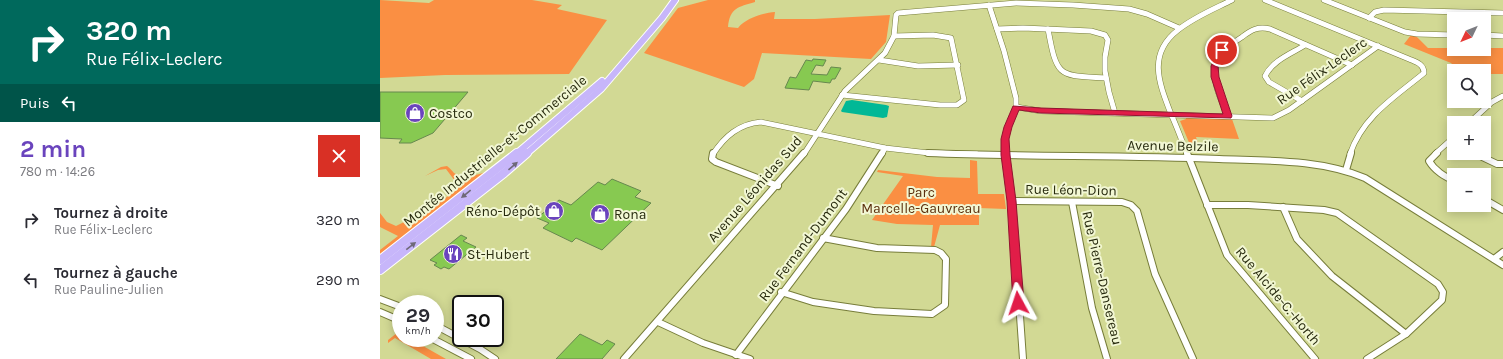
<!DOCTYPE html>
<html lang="fr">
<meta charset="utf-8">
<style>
body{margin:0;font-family:Karla,sans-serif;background:#f2f2f3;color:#2b2b33;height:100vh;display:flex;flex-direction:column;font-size:15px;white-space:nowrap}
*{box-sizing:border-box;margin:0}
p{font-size:13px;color:#7c7c81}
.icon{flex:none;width:22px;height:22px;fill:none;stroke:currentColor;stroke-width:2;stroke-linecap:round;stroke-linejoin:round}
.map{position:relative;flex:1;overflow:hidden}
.sheet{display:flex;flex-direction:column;background:#fff;width:380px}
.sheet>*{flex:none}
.guide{background:#00695c;color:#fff;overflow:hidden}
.needle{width:26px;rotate:227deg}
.buttons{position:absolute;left:1067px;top:12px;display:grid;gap:8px}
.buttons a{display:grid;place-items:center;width:44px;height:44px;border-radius:0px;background:#fff;box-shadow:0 2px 10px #0003;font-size:20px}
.speed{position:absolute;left:12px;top:295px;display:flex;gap:8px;font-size:20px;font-weight:700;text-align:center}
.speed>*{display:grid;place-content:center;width:52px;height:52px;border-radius:50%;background:#fff;box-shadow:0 2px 10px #0003;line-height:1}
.speed small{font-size:10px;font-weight:400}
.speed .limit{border:2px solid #111;border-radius:6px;background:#fff;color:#111}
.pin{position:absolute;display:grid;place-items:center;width:34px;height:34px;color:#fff;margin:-17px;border:2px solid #fff;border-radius:50%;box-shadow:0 1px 4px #0007}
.me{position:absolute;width:44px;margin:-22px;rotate:355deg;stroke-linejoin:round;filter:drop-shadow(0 0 3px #0008)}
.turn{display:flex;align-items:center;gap:14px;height:84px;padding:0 20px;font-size:18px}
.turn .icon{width:52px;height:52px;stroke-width:2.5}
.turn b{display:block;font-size:28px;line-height:34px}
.then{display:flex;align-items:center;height:38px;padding:0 20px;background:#0003;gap:8px;font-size:15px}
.round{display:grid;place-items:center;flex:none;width:42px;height:42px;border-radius:0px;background:#f2f2f3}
.head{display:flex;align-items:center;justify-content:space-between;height:68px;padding:0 20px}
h1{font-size:24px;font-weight:700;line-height:30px;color:#6a44bd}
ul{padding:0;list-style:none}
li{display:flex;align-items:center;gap:12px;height:60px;padding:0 20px}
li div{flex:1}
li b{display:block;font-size:15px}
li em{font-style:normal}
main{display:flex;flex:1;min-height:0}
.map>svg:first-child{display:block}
.green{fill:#fa8f43}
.water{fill:#02b896}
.building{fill:#87c951;stroke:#67884f}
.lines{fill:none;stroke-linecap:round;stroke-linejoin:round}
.minor-far1-casing{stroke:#777d3a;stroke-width:6}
.minor-casing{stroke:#777d3a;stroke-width:8}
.major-far1-casing{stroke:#fff;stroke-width:8}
.major-casing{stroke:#fff;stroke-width:10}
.minor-far1{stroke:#fff;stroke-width:5}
.minor{stroke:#fff;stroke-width:6}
.major-far1{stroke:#c7b6fa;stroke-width:6}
.major{stroke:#c7b6fa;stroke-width:8}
.oneway{fill:#6f6978}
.route{fill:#e11d48;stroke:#92132f}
.labels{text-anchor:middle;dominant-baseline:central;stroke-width:4;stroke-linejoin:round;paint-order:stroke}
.street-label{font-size:14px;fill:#272a0e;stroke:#f2f7d4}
.poi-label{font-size:14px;fill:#272a0e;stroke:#f2f7d4;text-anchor:start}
.park-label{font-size:14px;fill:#5b2f0d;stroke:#f2f7d4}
</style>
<main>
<section class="sheet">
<div class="guide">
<div class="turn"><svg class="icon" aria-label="right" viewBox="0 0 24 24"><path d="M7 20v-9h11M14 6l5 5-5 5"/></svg><div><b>320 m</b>Rue Félix-Leclerc</div></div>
<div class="then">Puis<svg class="icon" aria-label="left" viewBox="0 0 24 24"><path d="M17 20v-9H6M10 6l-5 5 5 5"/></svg></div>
</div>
<div class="head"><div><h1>2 min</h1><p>780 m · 14:26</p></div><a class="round" style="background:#d93025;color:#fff"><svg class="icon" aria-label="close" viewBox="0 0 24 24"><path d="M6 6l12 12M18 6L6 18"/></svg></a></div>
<ul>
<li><svg class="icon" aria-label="right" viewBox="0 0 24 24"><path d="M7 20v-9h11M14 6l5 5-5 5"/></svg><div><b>Tournez à droite</b><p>Rue Félix-Leclerc</p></div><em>320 m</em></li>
<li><svg class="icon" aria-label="left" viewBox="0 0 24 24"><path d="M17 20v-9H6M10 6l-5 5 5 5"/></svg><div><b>Tournez à gauche</b><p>Rue Pauline-Julien</p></div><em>290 m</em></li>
</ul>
</section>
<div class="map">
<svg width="1123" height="359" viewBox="0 0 1123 359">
<rect width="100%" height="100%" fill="#d2d994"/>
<g class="green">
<polygon points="0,0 49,3 54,0 152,0 182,5 177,9 227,20 189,74 65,75 0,78"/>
<path d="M328,0H375V2C358,7 350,8 348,27L358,28C366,18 383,13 395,12L394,19H435L510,15L506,42L491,59L382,53L374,79L364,87L264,53L298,8Z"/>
<polygon points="1031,35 1036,36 1048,48 1123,48 1123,74 1104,74 1104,71 1079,71 1071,63 1024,44"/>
<polygon points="806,117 852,119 859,139 816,137 821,153 813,152 800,121 806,119"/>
<polygon points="590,160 597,161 598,194 624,194 626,209 599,208 599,225 560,225 554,247 551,247 553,225 517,224 492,220 523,176 497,172 498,170 557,177 590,178"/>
<path d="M67,166C70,168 72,171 74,173C83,179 97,175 106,172L0,256V250L18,236L0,227V213L7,222L16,226L50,209L78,189L75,181L66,169L58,170L45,176L61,167Z"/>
<polygon points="17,333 21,335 21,338 29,338 66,359 51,359 15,338 8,343 8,340"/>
</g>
<polygon class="water" points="472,100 506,105 509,106 507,117 503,118 462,112 461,111 466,101"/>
<g class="building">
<polygon points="433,59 446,60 443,66 436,65 431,74 447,75 451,67 461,68 455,79 452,79 450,83 433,81 429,90 405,88 410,77 416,78 426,60 432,61"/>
<polygon points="0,92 88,92 53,133 31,143 19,143 22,139 0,138"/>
<polygon points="232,179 261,191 255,197 271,203 222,250 196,238 192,242 163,228 169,223 157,218 179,200 191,205 218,182 225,185"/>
<polygon points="81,235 87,238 83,241 96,247 69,269 64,267 61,269 54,265 57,263 50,260"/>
<polygon points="200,334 222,345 227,340 235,344 222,359 176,359"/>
</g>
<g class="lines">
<g class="minor-far1-casing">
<g id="minor-far1">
<path d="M885,0L1029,59C1036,62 1044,64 1044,73C1015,97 983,116 970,154"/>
<polyline points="944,0 1025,32 1037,34 1074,35"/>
<polyline points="609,5 624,51 636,98 636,107 625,135 625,154"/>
<polyline points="989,18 995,12 1004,10 1123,13"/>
<polyline points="617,29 643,28 711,31 725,35 728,40 725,57 725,71 729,92 735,113"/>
<path d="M668,29C677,79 679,75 726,78"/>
<polyline points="1104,35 1123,36"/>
<polyline points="499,60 538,66 578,65"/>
<polyline points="462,95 560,105 577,105 584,100 571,38 553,35 514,36"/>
<path d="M922,101L889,82L885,76C893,60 911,54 925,45"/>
<polyline points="636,107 661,111 893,118 909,110 998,46"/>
<path d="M848,116C832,81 825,60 862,37C871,30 878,26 890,29L972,65"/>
<polyline points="1089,123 1112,102 1123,96"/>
<polyline points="1094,153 1096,154"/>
<path d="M333,154C345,136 359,124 381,122L505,148L549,153L597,154"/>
<polyline points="424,154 465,91 505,53 514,36 516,15 518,13 636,3 693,5 749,9 767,14 799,28"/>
<polyline points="502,154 505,148"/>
<path d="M807,154C802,141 797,127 791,114C779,83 767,54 798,30C814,17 834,9 852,0"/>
<polyline points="1055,154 1074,137"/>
</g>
</g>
<g class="minor-casing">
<g id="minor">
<polyline points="333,153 332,159 336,162 398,186"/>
<path d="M548,153C645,157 742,155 839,159C888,161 939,159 985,178L1123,265"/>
<polyline points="625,153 632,201 643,359"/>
<polyline points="807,153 847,255 935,359"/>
<path d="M1057,153L1049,161C1055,171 1064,176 1074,181"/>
<polyline points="1094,153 1117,164 1123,164"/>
<polyline points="966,170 971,153"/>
<polyline points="1104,199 1123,210"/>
<polyline points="632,201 742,202 751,205 757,211 775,274 813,359"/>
<polyline points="692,202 712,308 727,359"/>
<polyline points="827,205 868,205 944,210 957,213 1058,284 1063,292 1062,300 1026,334 987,359"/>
<polyline points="903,207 917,239 952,276 1026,334"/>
<polyline points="1114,259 1123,252"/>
<polyline points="401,292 433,302 494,311 552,314 565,305 566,259 561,253 555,250 497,248 443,238"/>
<polyline points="0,299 21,307"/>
<polyline points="0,312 21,321"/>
<polyline points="278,322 323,343 370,359"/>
<polyline points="55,325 100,349 115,359"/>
<polyline points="51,338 91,359"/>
<polyline points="356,355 466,209 502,153"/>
<polyline points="244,359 424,153"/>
</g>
</g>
<g class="major-far1-casing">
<g id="major-far1">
<polyline points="136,154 222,81"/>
<polyline points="146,154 221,89 282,18 295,0"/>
</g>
</g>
<g class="major-casing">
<g id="major">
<polyline points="0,260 137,153"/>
<polyline points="0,270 124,173 147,153"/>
</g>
</g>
<use href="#minor-far1" class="minor-far1"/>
<use href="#minor" class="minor"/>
<use href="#major-far1" class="major-far1"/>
<use href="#major" class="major"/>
</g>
<defs><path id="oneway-solid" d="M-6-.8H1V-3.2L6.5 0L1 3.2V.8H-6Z"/></defs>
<g class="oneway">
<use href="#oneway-solid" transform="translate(133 166) rotate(-41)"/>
<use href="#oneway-solid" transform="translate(86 194) rotate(141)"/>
<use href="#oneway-solid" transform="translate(31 246) rotate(-38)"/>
</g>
<polygon class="route" points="840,48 842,48 846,50 838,66 839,77 852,116 851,118 661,113 639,110 632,127 629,139 630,155 636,201 644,303 642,306 638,307 634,306 633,303 627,201 621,155 621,139 624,127 633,106 661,108 843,114 831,77 831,66"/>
<defs>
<g id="shop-disc" transform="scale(1)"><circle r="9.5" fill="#6a44bd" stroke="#f2f7d4"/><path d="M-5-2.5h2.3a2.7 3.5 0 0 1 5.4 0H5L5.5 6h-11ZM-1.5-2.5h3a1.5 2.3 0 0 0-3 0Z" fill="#fff"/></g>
<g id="restaurant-disc" transform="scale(1)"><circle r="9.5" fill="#6a44bd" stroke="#f2f7d4"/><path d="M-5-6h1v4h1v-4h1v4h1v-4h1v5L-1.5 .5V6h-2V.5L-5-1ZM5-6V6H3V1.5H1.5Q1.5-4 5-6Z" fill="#fff"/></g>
</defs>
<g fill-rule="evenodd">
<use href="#shop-disc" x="35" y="113"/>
<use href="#shop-disc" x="174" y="211"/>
<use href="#shop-disc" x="220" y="214"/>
<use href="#restaurant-disc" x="73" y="254"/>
</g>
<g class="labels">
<g class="street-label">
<text transform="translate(942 71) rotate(-35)">Rue Félix-Leclerc</text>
<text transform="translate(793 146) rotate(1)">Avenue Belzile</text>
<text transform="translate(115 151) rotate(-39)">Montée Industrielle-et-Commerciale</text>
<text transform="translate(375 189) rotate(-49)">Avenue Léonidas Sud</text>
<text transform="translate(691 190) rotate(1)">Rue Léon-Dion</text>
<text transform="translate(423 245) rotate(-53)">Rue Fernand-Dumont</text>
<text transform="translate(722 278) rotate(77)">Rue Pierre-Dansereau</text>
<text transform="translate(898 296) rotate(50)">Rue Alcide-C.-Horth</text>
</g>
<g class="poi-label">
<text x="49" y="113">Costco</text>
<text x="160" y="211" text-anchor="end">Réno-Dépôt</text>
<text x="234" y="214">Rona</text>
<text x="87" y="254">St-Hubert</text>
</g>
<g class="park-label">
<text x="541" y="192">Parc<tspan x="541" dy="16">Marcelle-Gauvreau</tspan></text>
</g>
</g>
</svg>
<div class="buttons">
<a><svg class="needle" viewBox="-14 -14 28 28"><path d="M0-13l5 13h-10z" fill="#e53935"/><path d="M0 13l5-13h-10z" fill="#7c7c81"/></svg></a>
<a><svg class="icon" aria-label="search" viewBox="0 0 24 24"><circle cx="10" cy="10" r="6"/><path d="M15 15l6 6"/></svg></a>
<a>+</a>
<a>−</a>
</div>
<div class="speed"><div>29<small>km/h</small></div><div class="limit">30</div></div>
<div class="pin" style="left:842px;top:50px;background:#d93025"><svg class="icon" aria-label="arrive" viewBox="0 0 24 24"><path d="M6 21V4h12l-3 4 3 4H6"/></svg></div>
<svg class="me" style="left:638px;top:303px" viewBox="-20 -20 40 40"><path d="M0-17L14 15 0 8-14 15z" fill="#e11d48" stroke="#fff" stroke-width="4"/></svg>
</div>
</main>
